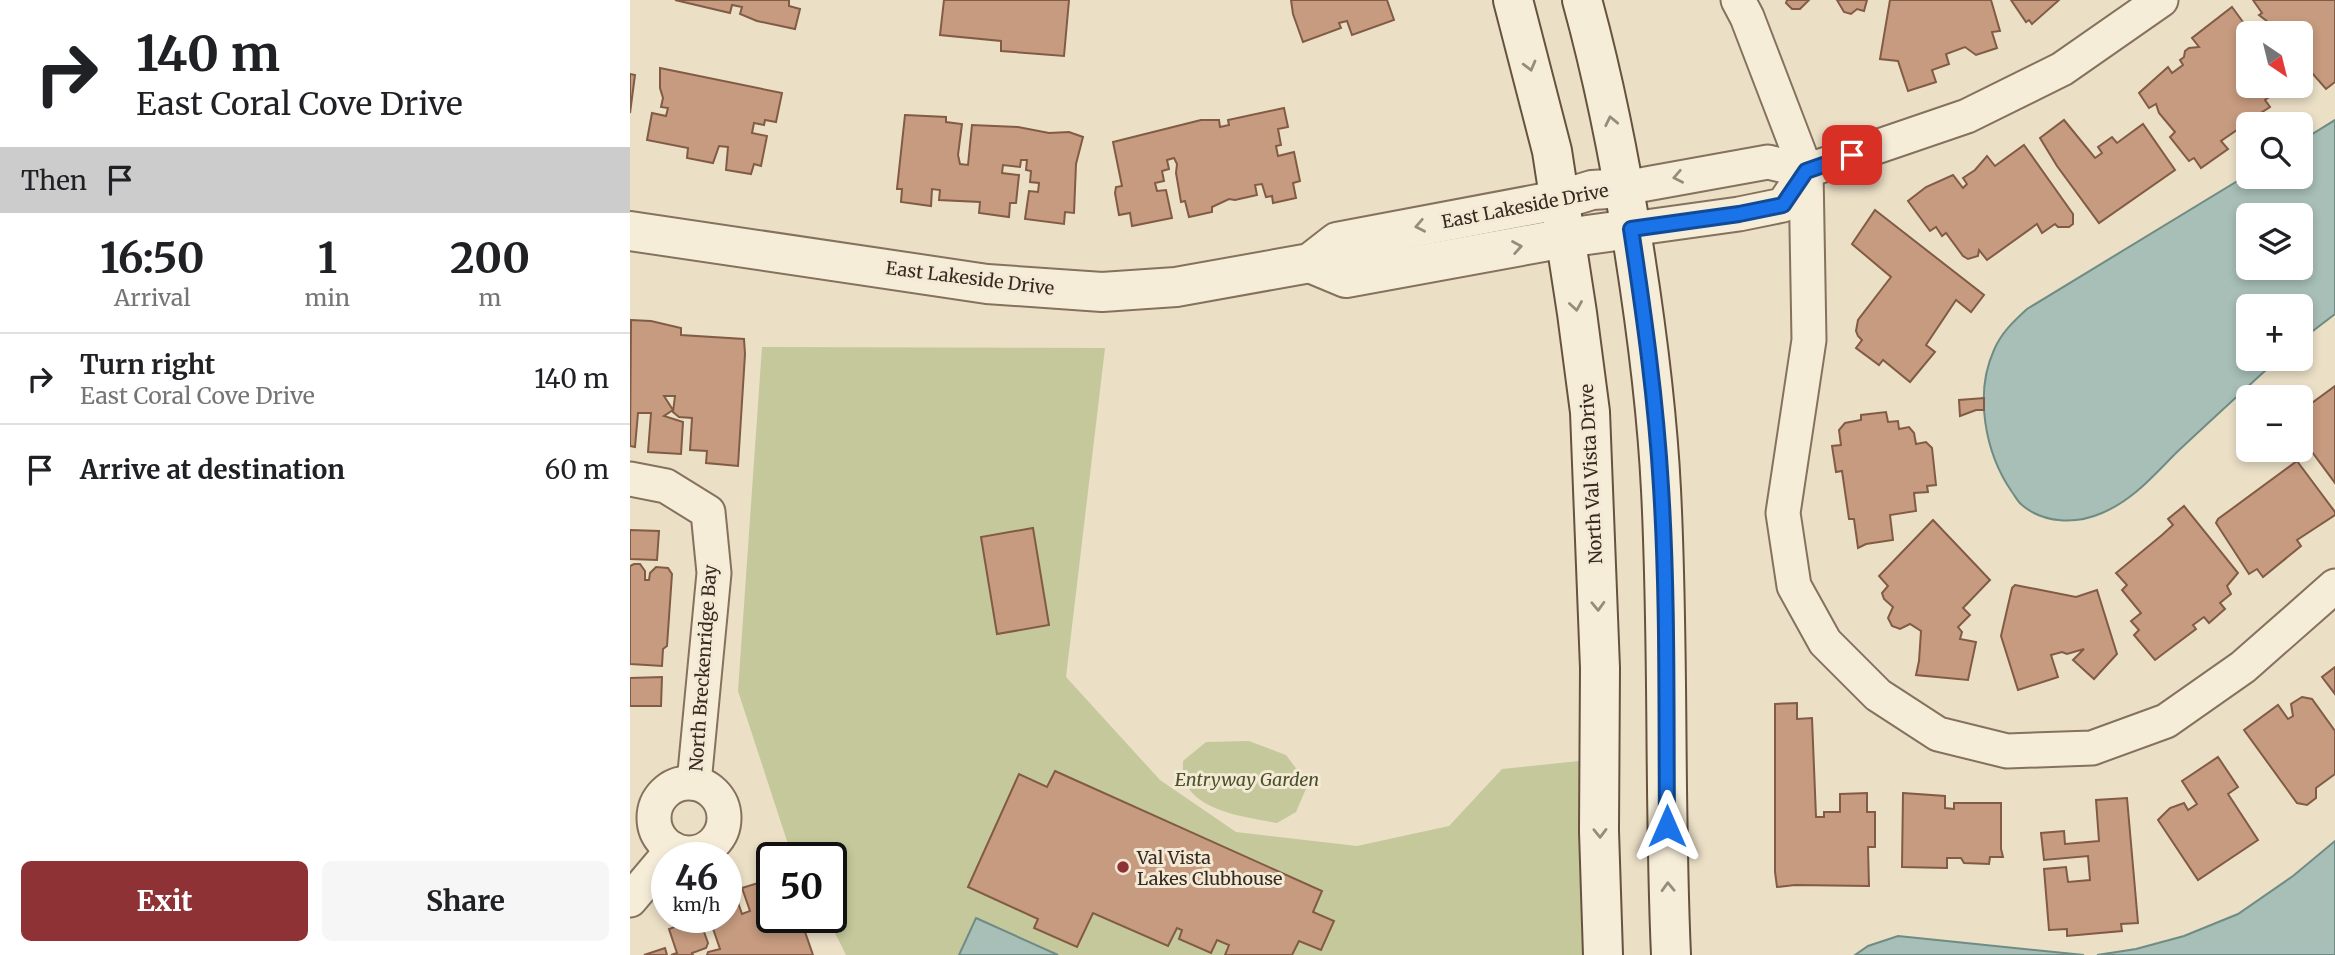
<!DOCTYPE html>
<meta charset="utf-8">
<style>
body{margin:0;font-family:Merriweather,serif;background:#f6f6f6;color:#202124;height:100vh;display:flex;flex-direction:column;font-size:26px;white-space:nowrap}
*{box-sizing:border-box;margin:0}
p{font-size:23px;color:#757577}
.icon{flex:none;width:38px;height:38px;fill:none;stroke:currentColor;stroke-width:2;stroke-linecap:round;stroke-linejoin:round}
.map{position:relative;flex:1;overflow:hidden}
.sheet{display:flex;flex-direction:column;background:#fff;width:630px}
.sheet>*{flex:none}
.banner{background:#fff;color:#202124;overflow:hidden}
.needle{width:46px;rotate:145deg}
.controls{position:absolute;left:1606px;top:21px;display:grid;gap:14px}
.controls a{display:grid;place-items:center;width:77px;height:77px;border-radius:10px;background:#fff;box-shadow:0 4px 10px #0003;font-size:35px}
.speed{position:absolute;left:21px;top:842px;display:flex;gap:14px;font-size:35px;font-weight:700;text-align:center}
.speed>*{display:grid;place-content:center;width:91px;height:91px;border-radius:50%;background:#fff;box-shadow:0 4px 10px #0003;line-height:1}
.speed small{font-size:18px;font-weight:400}
.speed .limit{border:4px solid #111;border-radius:10px;background:#fff;color:#111}
.pin{position:absolute;display:grid;place-items:center;width:60px;height:60px;color:#fff;margin:-30px;border-radius:14px;box-shadow:0 4px 10px #0006}
.me{position:absolute;width:77px;margin:-38px;rotate:0deg;stroke-linejoin:round;filter:drop-shadow(0 0 5px #0008)}
.turn{display:flex;align-items:center;gap:24px;height:147px;padding:0 21px;font-size:32px}
.turn .icon{width:91px;height:91px;stroke-width:2.5}
.turn b{display:block;font-size:49px;line-height:60px}
.then{display:flex;align-items:center;height:66px;padding:0 21px;background:#0003;gap:14px;font-size:26px}
.eta{display:flex;justify-content:space-evenly;align-items:center;height:119px;text-align:center}
.eta b{font-size:42px;font-weight:700;line-height:49px}
.button{display:flex;gap:14px;margin-top:auto;padding:14px 21px}
.button a{flex:1;height:80px;border-radius:10px;background:#8f3235;color:#fff;font-size:28px;font-weight:700;line-height:80px;text-align:center}
.button a+a{background:#f6f6f6;color:#202124}
ul{padding:0;list-style:none}
li{display:flex;align-items:center;gap:21px;height:91px;padding:0 21px;border-top:2px solid #e0e0e0}
li div{flex:1}
li b{display:block;font-size:26px}
li em{font-style:normal}
main{display:flex;flex:1;min-height:0}
.map>svg:first-child{display:block}
.green{fill:#c4c89b}
.water{fill:#a7bfb7;stroke:#6f8c84;stroke-width:2;fill-rule:evenodd}
.building{fill:#c69b7f;stroke:#825b45;stroke-width:2}
.lines{fill:none;stroke-linecap:round;stroke-linejoin:round}
.minor-casing{stroke:#85715d;stroke-width:37}
.tertiary-casing{stroke:#85715d;stroke-width:42}
.secondary-casing{stroke:#675240;stroke-width:42}
.minor{stroke:#f6edd9;stroke-width:33}
.tertiary{stroke:#f6edd9;stroke-width:38}
.secondary{stroke:#f6edd9;stroke-width:38}
.oneway{stroke:#968c7c}
.route-casing{stroke:#114b97;stroke-width:18}
.route{stroke:#1a73e8;stroke-width:12}
.poi-dot{fill:#8f3235;stroke:#f3e9d5;stroke-width:2.5}
.labels{text-anchor:middle;dominant-baseline:central;stroke-width:6;stroke-linejoin:round;paint-order:stroke}
.street-label{font-size:18px;fill:#362a20;stroke:#f3e9d5}
.park-label{font-size:18px;font-style:italic;fill:#485128;stroke:#f3e9d5}
.poi-label{font-size:18px;fill:#362a20;stroke:#f3e9d5;text-anchor:start}
</style>
<main>
<section class="sheet">
<div class="banner">
<div class="turn"><svg class="icon" aria-label="right" viewBox="0 0 24 24"><path d="M7 20v-9h11M14 6l5 5-5 5"/></svg><div><b>140 m</b>East Coral Cove Drive</div></div>
<div class="then">Then<svg class="icon" aria-label="arrive" viewBox="0 0 24 24"><path d="M6 21V4h12l-3 4 3 4H6"/></svg></div>
</div>
<div class="eta">
<div><b>16:50</b><p>Arrival</p></div>
<div><b>1</b><p>min</p></div>
<div><b>200</b><p>m</p></div>
</div>
<ul>
<li><svg class="icon" aria-label="right" viewBox="0 0 24 24"><path d="M7 20v-9h11M14 6l5 5-5 5"/></svg><div><b>Turn right</b><p>East Coral Cove Drive</p></div><em>140 m</em></li>
<li><svg class="icon" aria-label="arrive" viewBox="0 0 24 24"><path d="M6 21V4h12l-3 4 3 4H6"/></svg><div><b>Arrive at destination</b></div><em>60 m</em></li>
</ul>
<div class="button"><a>Exit</a><a>Share</a></div>
</section>
<div class="map">
<svg width="1705" height="955" viewBox="0 0 1705 955">
<rect width="100%" height="100%" fill="#ebdfc6"/>
<g class="green">
<polygon points="132,347 475,348 436,677 530,780 606,832 727,846 819,826 872,769 949,761 956,955 216,955 197,917 201,917 201,858 166,857 157,841 108,691"/>
<path d="M619,741L656,755L678,784L666,812L647,823C617,817 571,813 555,783C552,777 553,768 553,761L576,742Z"/>
</g>
<g class="water">
<path d="M1705,120V314L1671,340V306H1619V359H1648C1614,390 1580,421 1546,453C1523,476 1503,500 1472,513C1447,524 1414,524 1392,505C1388,502 1385,496 1382,492C1355,453 1344,394 1364,350C1371,333 1384,321 1397,309L1619,174V177H1671V141ZM1619,215H1671V268H1619Z"/>
<polygon points="1705,841 1705,955 1467,955 1506,949 1554,936 1608,914 1663,876"/>
<polygon points="346,918 428,955 329,955"/>
<polygon points="1268,936 1454,955 1225,955 1238,946"/>
</g>
<g class="building">
<polygon points="45,0 159,0 159,6 170,9 165,29 127,21 110,14 112,7 102,5 100,13"/>
<polygon points="314,0 439,0 434,56 371,51 371,41 310,35"/>
<polygon points="661,0 757,0 764,20 722,35 717,21 709,23 711,28 673,42 663,14"/>
<polygon points="1157,0 1179,0 1170,9 1162,9 1156,3"/>
<polygon points="1207,0 1237,0 1234,11 1227,9 1221,14 1214,12"/>
<polygon points="1260,0 1361,0 1370,31 1362,32 1367,48 1346,55 1335,47 1316,54 1319,64 1302,70 1306,82 1278,91 1268,61 1250,59"/>
<polygon points="1381,0 1429,0 1402,24 1399,20 1396,22"/>
<polygon points="1623,0 1705,0 1705,82 1696,89 1675,65 1671,65 1671,33 1646,33 1638,22 1629,15 1632,13"/>
<polygon points="1602,7 1621,33 1619,33 1619,86 1655,86 1635,100 1640,107 1623,118 1614,129 1607,130 1591,141 1598,149 1571,168 1564,158 1559,161 1540,137 1545,132 1529,113 1526,104 1519,108 1509,93 1538,67 1542,73 1553,65 1550,60 1554,57 1555,51 1559,48 1569,47 1562,38"/>
<polygon points="30,68 152,93 146,122 135,120 134,125 124,123 122,133 137,136 131,166 124,164 121,174 96,170 98,147 89,146 83,163 57,158 58,148 17,140 22,113 36,116 38,108 31,107 33,98 30,88"/>
<polygon points="0,74 5,75 0,113"/>
<polygon points="654,108 658,127 648,129 651,145 646,146 648,156 664,152 670,181 663,183 666,198 643,203 642,196 636,197 632,184 625,185 627,195 605,200 599,199 582,207 582,212 559,217 555,201 551,202 546,173 547,164 544,158 537,160 539,169 532,171 534,181 525,183 527,191 536,190 542,218 502,226 500,213 489,215 485,193 486,187 492,186 483,142 571,120 589,120 590,127 599,125 598,120"/>
<polygon points="275,115 316,117 316,122 332,124 328,155 330,164 338,165 342,125 388,127 419,133 439,132 453,137 446,164 444,213 435,212 434,224 395,219 399,191 408,192 409,183 400,182 401,171 396,170 397,160 391,160 390,167 373,165 372,173 389,175 386,203 380,203 379,217 349,213 350,202 309,200 310,190 302,189 301,206 271,202 272,189 267,189"/>
<polygon points="1434,120 1465,158 1472,153 1468,147 1482,137 1487,143 1513,124 1545,170 1469,223 1427,166 1410,138"/>
<polygon points="1394,145 1443,214 1443,224 1439,227 1428,227 1425,224 1412,233 1407,224 1357,260 1349,250 1348,256 1338,259 1333,256 1316,233 1312,236 1306,227 1300,231 1278,201 1296,187 1323,175 1333,188 1337,184 1333,178 1345,170 1357,156 1365,166"/>
<polygon points="1245,210 1354,295 1341,312 1326,300 1296,345 1305,352 1280,382 1253,360 1249,365 1226,348 1232,340 1228,336 1226,331 1228,320 1261,277 1222,244"/>
<polygon points="1,320 21,321 51,328 51,335 114,339 115,354 108,466 76,463 77,451 60,450 62,418 49,417 43,412 45,396 34,396 43,410 34,416 53,422 51,454 18,452 21,413 8,413 5,447 0,446"/>
<polygon points="1705,386 1705,483 1671,437 1671,411"/>
<polygon points="1354,398 1354,410 1346,410 1330,416 1329,400"/>
<polygon points="1256,412 1258,422 1268,421 1269,429 1279,427 1284,433 1286,444 1296,442 1302,448 1306,485 1297,486 1298,492 1284,493 1286,511 1260,515 1263,540 1236,544 1228,548 1224,519 1219,519 1212,471 1206,472 1202,446 1211,445 1209,430 1215,423 1231,420 1231,415"/>
<polygon points="1667,461 1705,512 1705,515 1667,540 1671,546 1633,577 1627,569 1619,574 1586,523 1588,519"/>
<polygon points="1554,506 1608,573 1597,586 1601,594 1590,603 1595,609 1579,623 1574,617 1563,625 1566,629 1525,660 1504,635 1509,630 1501,621 1511,613 1492,590 1497,585 1486,573 1532,535 1543,525 1538,519"/>
<polygon points="1303,520 1360,580 1333,608 1340,615 1328,627 1332,632 1330,639 1346,642 1338,680 1286,675 1289,661 1291,631 1280,624 1270,629 1262,626 1258,618 1263,607 1254,599 1252,593 1258,586 1249,576"/>
<polygon points="403,528 419,625 367,634 351,537"/>
<polygon points="0,530 29,531 27,560 0,559"/>
<polygon points="4,564 10,564 15,571 15,580 19,580 20,573 26,567 38,568 42,574 37,646 33,649 32,666 0,664 0,566"/>
<polygon points="1385,585 1446,597 1467,590 1487,654 1464,679 1443,660 1454,649 1437,654 1432,652 1421,655 1428,677 1388,690 1371,636 1382,588"/>
<polygon points="1705,667 1705,694 1692,677"/>
<polygon points="32,677 31,706 0,706 0,678"/>
<polygon points="1672,697 1682,699 1705,731 1705,774 1686,788 1686,798 1677,805 1667,803 1614,730 1648,705 1658,719 1663,716 1661,704"/>
<polygon points="1167,703 1167,719 1182,718 1186,817 1194,817 1194,812 1210,812 1210,794 1237,793 1237,812 1245,812 1245,847 1238,847 1239,886 1165,885 1147,887 1145,872 1145,704"/>
<polygon points="1588,757 1608,787 1598,794 1628,840 1568,880 1528,820 1540,808 1554,803 1558,810 1567,804 1552,781"/>
<polygon points="425,771 692,891 683,912 704,921 691,950 669,941 662,955 595,955 599,945 587,940 581,953 549,939 552,930 547,928 538,946 463,913 447,947 404,928 408,919 338,887 389,774 417,787"/>
<polygon points="1273,793 1315,796 1315,808 1324,809 1324,803 1371,803 1371,849 1373,857 1360,857 1359,864 1334,863 1331,858 1317,858 1317,868 1272,867"/>
<polygon points="1497,798 1508,923 1491,924 1492,931 1437,936 1437,929 1419,930 1414,869 1436,867 1438,882 1460,880 1458,856 1414,860 1411,833 1434,831 1435,844 1469,841 1466,800"/>
<polygon points="141,879 142,917 157,917 166,931 174,929 183,955 77,955 78,952 90,949 79,917 96,917 96,901 106,897 112,914 120,911 112,888"/>
<polygon points="69,918 78,943 76,948 62,953 63,955 41,955 47,953 39,929"/>
<polygon points="35,948 37,955 14,955"/>
</g>
<g class="lines">
<g class="minor-casing">
<g id="minor">
<polyline points="1108,0 1117,17 1176,171 1179,340 1153,513 1164,586 1195,642 1248,695 1308,734 1377,751 1462,748 1536,721 1613,667 1705,586"/>
<polyline points="994,188 1138,162 1176,171 1337,116 1432,69 1531,0"/>
<polyline points="1001,229 1109,214 1153,205 1176,171"/>
<polyline points="0,479 36,486 78,512 84,573 64,783"/>
<circle cx="59" cy="818" r="35"/>
<polyline points="0,900 43,849"/>
</g>
</g>
<g class="tertiary-casing">
<g id="tertiary">
<polyline points="0,231 357,284 472,292 546,287 680,263 707,242 929,200 962,190 994,188"/>
<polyline points="680,263 716,278 935,238 1001,229"/>
</g>
</g>
<g class="secondary-casing">
<g id="secondary">
<polyline points="883,0 922,151 947,313 960,412 970,668 969,831 973,955"/>
<path d="M952,0C974,80 990,161 1003,243C1016,325 1027,407 1031,490C1039,645 1034,800 1041,955"/>
</g>
</g>
<use href="#minor" class="minor"/>
<use href="#tertiary" class="tertiary"/>
<use href="#secondary" class="secondary"/>
</g>
<defs><path id="oneway-chevron" d="M-2-3.5L2.5 0L-2 3.5" fill="none" stroke-width="1.6" stroke-linecap="round" stroke-linejoin="round" transform="scale(1.75)"/></defs>
<g class="oneway">
<use href="#oneway-chevron" transform="translate(900 66) rotate(75)"/>
<use href="#oneway-chevron" transform="translate(981 121) rotate(-102)"/>
<use href="#oneway-chevron" transform="translate(1048 177) rotate(169)"/>
<use href="#oneway-chevron" transform="translate(790 226) rotate(169)"/>
<use href="#oneway-chevron" transform="translate(887 247) rotate(-10)"/>
<use href="#oneway-chevron" transform="translate(946 306) rotate(81)"/>
<use href="#oneway-chevron" transform="translate(968 606) rotate(88)"/>
<use href="#oneway-chevron" transform="translate(970 833) rotate(89)"/>
<use href="#oneway-chevron" transform="translate(1038 887) rotate(-92)"/>
</g>
<g class="lines">
<g class="route-casing">
<path id="route" d="M1037,826C1036,713 1038,599 1031,487C1026,400 1014,315 1001,229L1109,214L1153,205L1176,171L1222,155"/>
</g>
<use href="#route" class="route"/>
</g>
<circle class="poi-dot" cx="493" cy="867" r="7"/>
<g class="labels">
<g class="street-label">
<text transform="translate(895 206) rotate(-11)">East Lakeside Drive</text>
<text transform="translate(340 278) rotate(7)">East Lakeside Drive</text>
<text transform="translate(961 474) rotate(-93)">North Val Vista Drive</text>
<text transform="translate(73 668) rotate(-86)">North Breckenridge Bay</text>
</g>
<g class="park-label">
<text x="617" y="779">Entryway Garden</text>
</g>
<g class="poi-label">
<text x="507" y="857">Val Vista<tspan x="507" dy="21">Lakes Clubhouse</tspan></text>
</g>
</g>
</svg>
<div class="controls">
<a><svg class="needle" viewBox="-14 -14 28 28"><path d="M0-13l5 13h-10z" fill="#e53935"/><path d="M0 13l5-13h-10z" fill="#757577"/></svg></a>
<a><svg class="icon" aria-label="search" viewBox="0 0 24 24"><circle cx="10" cy="10" r="6"/><path d="M15 15l6 6"/></svg></a>
<a><svg class="icon" aria-label="layers" viewBox="0 0 24 24"><path d="M12 4l9 5-9 5-9-5zM3 14l9 5 9-5"/></svg></a>
<a>+</a>
<a>−</a>
</div>
<div class="speed"><div>46<small>km/h</small></div><div class="limit">50</div></div>
<div class="pin" style="left:1222px;top:155px;background:#d93025"><svg class="icon" aria-label="arrive" viewBox="0 0 24 24"><path d="M6 21V4h12l-3 4 3 4H6"/></svg></div>
<svg class="me" style="left:1037px;top:826px" viewBox="-20 -20 40 40"><path d="M0-17L14 15 0 8-14 15z" fill="#1a73e8" stroke="#fff" stroke-width="4"/></svg>
</div>
</main>
